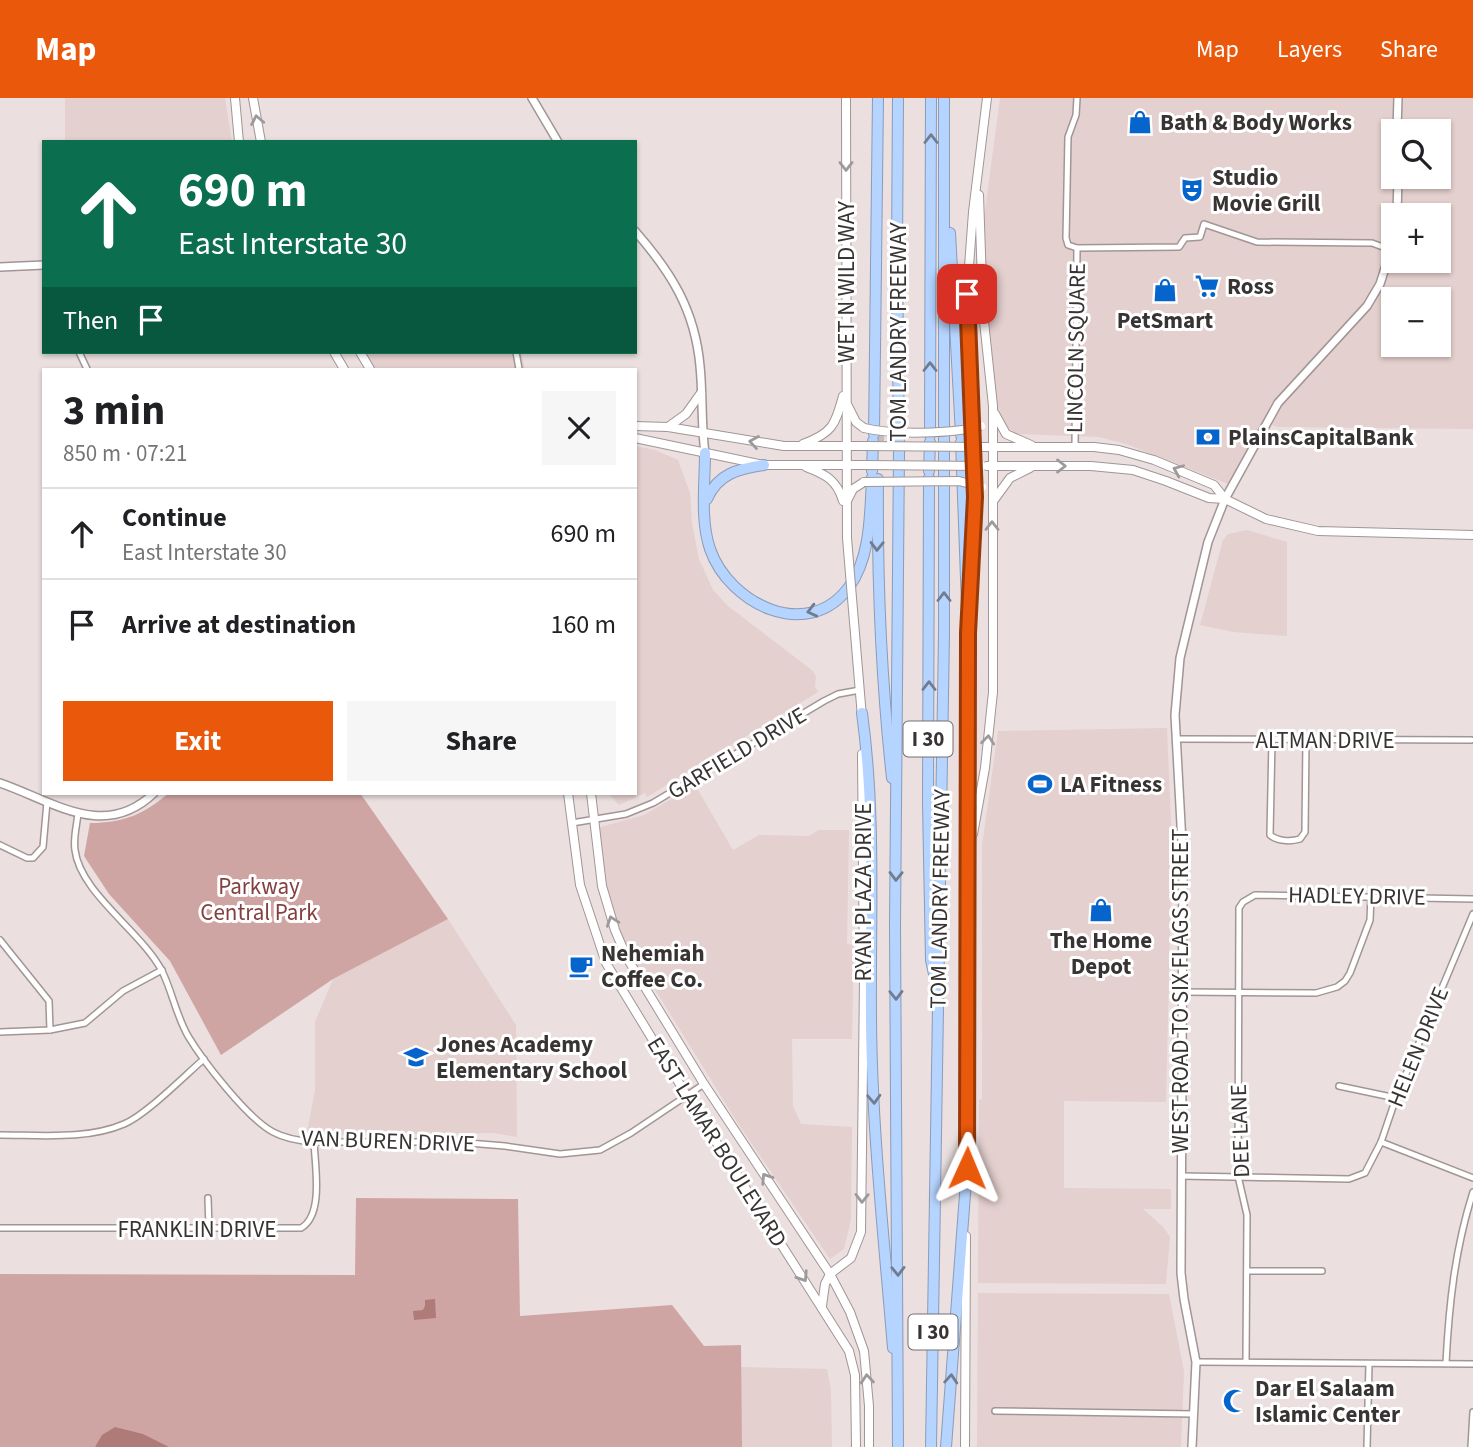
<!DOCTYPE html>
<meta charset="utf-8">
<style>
body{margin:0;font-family:"Source Sans 3",sans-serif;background:#f6f6f6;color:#202124;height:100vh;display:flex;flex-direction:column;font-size:26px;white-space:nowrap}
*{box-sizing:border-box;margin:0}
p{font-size:23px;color:#757577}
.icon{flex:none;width:38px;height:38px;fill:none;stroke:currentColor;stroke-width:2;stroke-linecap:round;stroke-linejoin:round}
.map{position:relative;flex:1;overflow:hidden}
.details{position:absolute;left:42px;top:270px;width:595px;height:427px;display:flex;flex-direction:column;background:#fff;border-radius:0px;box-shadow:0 2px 5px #0004}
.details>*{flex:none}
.guide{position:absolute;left:42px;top:42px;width:595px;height:214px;border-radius:0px;box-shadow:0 2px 5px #0004;background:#0b6e4f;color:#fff;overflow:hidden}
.fabs{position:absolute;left:1381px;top:21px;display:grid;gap:14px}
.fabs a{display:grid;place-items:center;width:70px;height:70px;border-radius:0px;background:#fff;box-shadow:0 2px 5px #0004;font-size:35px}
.pin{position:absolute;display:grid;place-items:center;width:60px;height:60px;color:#fff;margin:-30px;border-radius:14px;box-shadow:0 4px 10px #0006}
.me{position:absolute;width:77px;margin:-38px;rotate:1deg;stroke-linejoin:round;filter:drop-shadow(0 0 5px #0008)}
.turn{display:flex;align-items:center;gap:24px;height:147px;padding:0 21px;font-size:32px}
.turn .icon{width:91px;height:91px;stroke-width:2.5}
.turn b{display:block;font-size:49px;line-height:60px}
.then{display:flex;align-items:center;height:66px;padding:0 21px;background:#0003;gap:14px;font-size:26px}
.round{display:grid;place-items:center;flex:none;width:74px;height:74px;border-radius:0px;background:#f6f6f6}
.head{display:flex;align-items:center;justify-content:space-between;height:119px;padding:0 21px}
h1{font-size:42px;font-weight:700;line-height:52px}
.cta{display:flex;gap:14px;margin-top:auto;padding:14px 21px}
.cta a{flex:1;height:80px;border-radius:0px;background:#ea580c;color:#fff;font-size:28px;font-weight:700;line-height:80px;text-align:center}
.cta a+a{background:#f6f6f6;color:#202124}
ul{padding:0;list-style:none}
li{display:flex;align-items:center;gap:21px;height:91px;padding:0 21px;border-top:2px solid #e0e0e0}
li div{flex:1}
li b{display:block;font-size:26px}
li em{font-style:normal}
header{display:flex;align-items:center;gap:42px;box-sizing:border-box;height:98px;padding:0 35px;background:#ea580c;color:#fff}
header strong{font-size:33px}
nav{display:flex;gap:38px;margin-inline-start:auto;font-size:24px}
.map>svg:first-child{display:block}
.built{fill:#e4d0ce;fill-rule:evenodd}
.green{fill:#cfa5a3}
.water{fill:#af7b79}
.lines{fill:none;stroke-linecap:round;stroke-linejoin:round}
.motorway-tunnel{stroke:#c7bdbd;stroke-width:10;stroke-dasharray:10 5;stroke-linecap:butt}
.minor-casing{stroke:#a19695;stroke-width:8}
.tertiary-casing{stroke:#a19695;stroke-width:10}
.secondary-casing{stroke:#a19695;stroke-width:10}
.motorway-casing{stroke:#8a9cb8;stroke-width:12}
.minor{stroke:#fff;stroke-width:5}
.tertiary{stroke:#fff;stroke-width:7}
.secondary{stroke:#fff;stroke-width:8}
.motorway{stroke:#b5d4ff;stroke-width:10}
.secondary-bridge-casing{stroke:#a19695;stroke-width:10;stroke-linecap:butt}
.secondary-bridge{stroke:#fff;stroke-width:8}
.oneway{stroke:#9c9a9a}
.oneway2{stroke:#717c8f}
.route-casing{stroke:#983908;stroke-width:18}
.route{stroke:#ea580c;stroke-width:12}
.labels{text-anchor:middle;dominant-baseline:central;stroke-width:6;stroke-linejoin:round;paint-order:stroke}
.shield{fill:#fff;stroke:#747171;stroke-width:2}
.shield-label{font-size:21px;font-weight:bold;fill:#393434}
.poi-label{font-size:23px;font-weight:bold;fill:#393434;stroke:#fff;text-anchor:start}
.street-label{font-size:23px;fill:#393434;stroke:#fff}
.park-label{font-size:23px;fill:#843f3f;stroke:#fff}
</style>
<header>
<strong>Map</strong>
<nav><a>Map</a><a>Layers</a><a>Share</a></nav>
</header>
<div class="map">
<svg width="1473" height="1349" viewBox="0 0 1473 1349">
<rect width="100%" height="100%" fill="#ebdfdf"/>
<g class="built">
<polygon points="65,0 225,0 232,44 65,44"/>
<path d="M1000,0H1473V331L1278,329L1263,324L1231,387L1126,346L1099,339L1017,336L1005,328L997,315L978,166ZM1393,33H1438V79H1393ZM1393,117H1438V163H1393ZM1393,201H1438V247H1393Z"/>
<polygon points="365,254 521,254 525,271 375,271"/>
<polygon points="635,348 655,352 678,362 690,395 692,426 699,461 713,492 728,508 813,573 816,579 815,589 818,594 647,699 645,695 619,707 608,695 635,695"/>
<polygon points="1247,432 1287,444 1287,538 1233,534 1200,527 1223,442 1228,436"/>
<polygon points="1167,630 1172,749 1166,1004 1064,1003 1064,1090 1171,1091 1171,1111 1143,1111 1163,1129 1170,1139 1166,1186 978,1185 979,1002 982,1001 982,748 998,633"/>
<polygon points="695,687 733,752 759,737 809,738 819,732 849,732 847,846 854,847 852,941 792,941 793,1008 801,1026 852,1029 851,1122 844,1151 830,1161 737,1024 653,888 647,890 626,849 609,798 600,755 600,729 644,717"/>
<polygon points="448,821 516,927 517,1039 493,1035 326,1037 307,1034 315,992 315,924 333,881"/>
<polygon points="978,1195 1169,1196 1184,1273 1181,1349 977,1349"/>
<polygon points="740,1269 827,1271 831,1292 832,1349 742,1349"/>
</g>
<g class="green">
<path d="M169,695H360L448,821L333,881L221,957L170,863L109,796L84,758L90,725C124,725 144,716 169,695Z"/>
<polygon points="356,1100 518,1101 520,1218 672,1207 704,1248 741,1247 742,1349 0,1349 0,1176 355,1177"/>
</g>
<g class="water">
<polygon points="435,1201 436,1220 414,1222 413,1213 423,1212 425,1208 425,1202"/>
<polygon points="115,1329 143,1336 169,1349 95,1349 102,1337"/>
</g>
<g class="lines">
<polyline class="motorway-tunnel" points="879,336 879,343"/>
<g class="minor-casing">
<g id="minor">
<polyline points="1077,0 1076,17 1068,39 1066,140 1068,147 1077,150 1179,149 1185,140 1200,139 1204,126 1257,144 1372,145 1391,152"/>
<polyline points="79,254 87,271"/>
<polyline points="516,254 519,271"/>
<polyline points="1075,350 1077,150"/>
<polyline points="1176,641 1471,642"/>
<path d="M1272,642L1270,737C1277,743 1290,744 1300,741L1305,734L1306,642"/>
<path d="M78,715C77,727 73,740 75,752C80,795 142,834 162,873C172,893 176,917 188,938C203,963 247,1020 273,1034C286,1041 300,1043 314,1044H456L505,1048L560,1056L600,1052L631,1035L704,986"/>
<polyline points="572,725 626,716 653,705 824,603 838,596 860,592"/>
<polyline points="0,747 27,760 33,760 43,749 47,704"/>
<polyline points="0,842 49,903 50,932"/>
<polyline points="1182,894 1316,895 1337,889 1345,883 1350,875 1370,822 1371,798"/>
<polyline points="0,934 50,932 85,925 123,893 162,872"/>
<polyline points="1339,988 1396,1000"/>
<path d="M0,1037C40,1037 87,1042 124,1026C146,1017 184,978 204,961"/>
<polyline points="1381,1044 1473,1080"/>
<polyline points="1181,1078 1349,1081 1365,1075 1381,1044 1396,1000 1473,816"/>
<polyline points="208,1100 209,1131"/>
<path d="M0,1130H301C324,1117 315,1068 314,1044"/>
<polyline points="1247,1173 1322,1173"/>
<polyline points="1246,1263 1247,1117 1238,1078 1239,810 1243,804 1255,797 1473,801"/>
<polyline points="1196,1264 1473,1266"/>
<path d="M1446,1265C1449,1206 1455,1151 1473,1094"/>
<polyline points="995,1313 1194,1316"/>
<polyline points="1367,1349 1369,1266"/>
<polyline points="1471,1349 1473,1314"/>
</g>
</g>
<g class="tertiary-casing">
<g id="tertiary">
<polyline points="532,0 558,44"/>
<polyline points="1397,33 1398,0"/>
<polyline points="1397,117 1398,79"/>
<path d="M635,133C671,174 695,212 700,268C703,297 701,326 705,355"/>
<polyline points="0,169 44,167"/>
<path d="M0,685C53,703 104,743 154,695"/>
<polyline points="1192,1349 1196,1264 1184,1201 1181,1175 1183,763 1175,617 1180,560 1208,444 1225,401 1278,305 1367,208 1380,186 1393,145"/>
</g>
</g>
<g class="secondary-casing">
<g id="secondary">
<polyline points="235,0 239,44"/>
<polyline points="253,0 261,44"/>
<polyline points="846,0 847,440"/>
<polyline points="334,254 344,271"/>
<polyline points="360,254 370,271"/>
<polyline points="848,308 856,324 864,330"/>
<polyline points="995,316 1006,336 1031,347"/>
<polyline points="635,328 668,329 784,348 865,348"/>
<polyline points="668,329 686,316 701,295"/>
<polyline points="635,340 764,367 864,367"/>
<path d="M803,346C832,335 835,328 843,298"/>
<polyline points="982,349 1094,349 1119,352 1154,362 1214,387 1225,401"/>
<polyline points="987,368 1091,368 1133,372 1166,383 1209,400 1225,401 1266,421 1318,433 1473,437"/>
<path d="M806,369C825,376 837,382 843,403"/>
<polyline points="848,401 853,391 864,384"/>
<polyline points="994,402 1010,380 1030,370"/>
<polyline points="971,496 975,399 967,196 973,114 987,0"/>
<polyline points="854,524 862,619"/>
<polyline points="568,695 580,787 606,865 687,998 849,1253 855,1277 856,1349"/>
<polyline points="591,695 602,788 615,832 627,860 704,986 830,1176 850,1214 864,1253 869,1308 869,1349"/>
<polyline points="973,736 985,670 993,594 993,308 983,214 979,97"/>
<polyline points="967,1073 969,530"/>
<polyline points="822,1208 825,1186 830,1176 851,1160 861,1134 864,883 862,656"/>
<polyline points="965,1349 966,1138"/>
</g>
</g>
<g class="motorway-casing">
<g id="motorway">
<polyline points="898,0 897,153 899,353 895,828 898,1349"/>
<polyline points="950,135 961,337"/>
<polyline points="874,336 878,0"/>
<polyline points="930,337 931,0"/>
<polyline points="961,344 968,535"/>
<path d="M705,355C705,386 700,421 710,451C729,506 808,545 849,489C871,459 870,415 872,380"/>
<polyline points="872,373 873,343"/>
<polyline points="929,373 930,344"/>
<polyline points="929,380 928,706 931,862 934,876"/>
<path d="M878,381C877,481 881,580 892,680"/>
<path d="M707,401C718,375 739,371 764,367"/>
<path d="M862,615C876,717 870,819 871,922C872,1032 884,1141 893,1250"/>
<polyline points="931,1349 944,535 944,0"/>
<polyline points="946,1349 967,1070"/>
</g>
</g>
<use href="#minor" class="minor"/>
<use href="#tertiary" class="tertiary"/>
<use href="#secondary" class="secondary"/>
<use href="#motorway" class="motorway"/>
<g class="secondary-bridge-casing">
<g id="secondary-bridge">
<path d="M864,330C893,337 953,336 981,328"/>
<polyline points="865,348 982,349"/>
<polyline points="864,367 982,368"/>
<polyline points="864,384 959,383 982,389"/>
<polyline points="847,440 854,524"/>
</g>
</g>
<use href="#secondary-bridge" class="secondary-bridge"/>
</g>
<defs><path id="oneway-chevron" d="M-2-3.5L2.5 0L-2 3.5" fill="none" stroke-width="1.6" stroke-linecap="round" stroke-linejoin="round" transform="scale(1.75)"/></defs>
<g class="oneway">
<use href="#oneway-chevron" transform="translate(257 22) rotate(-101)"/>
<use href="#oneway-chevron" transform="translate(846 68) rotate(90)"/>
<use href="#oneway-chevron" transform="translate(754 344) rotate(-171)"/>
<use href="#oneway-chevron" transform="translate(1061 368)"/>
<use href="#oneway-chevron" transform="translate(1178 372) rotate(-157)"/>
<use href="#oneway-chevron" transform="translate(992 428) rotate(-90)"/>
<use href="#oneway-chevron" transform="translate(988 642) rotate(-84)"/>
<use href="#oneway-chevron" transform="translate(612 823) rotate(-109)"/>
<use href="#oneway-chevron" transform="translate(766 1080) rotate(-123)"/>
<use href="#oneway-chevron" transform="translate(862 1100) rotate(91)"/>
<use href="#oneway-chevron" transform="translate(803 1179) rotate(57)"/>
<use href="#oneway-chevron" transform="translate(867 1281) rotate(-95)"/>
</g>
<g class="oneway2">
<use href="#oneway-chevron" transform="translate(931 41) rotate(-90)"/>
<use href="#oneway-chevron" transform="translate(930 269) rotate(-90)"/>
<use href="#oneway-chevron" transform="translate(877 448) rotate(91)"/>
<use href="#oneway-chevron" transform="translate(944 499) rotate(-90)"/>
<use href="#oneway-chevron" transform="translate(812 513) rotate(166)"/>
<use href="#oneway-chevron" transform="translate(929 588) rotate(-90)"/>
<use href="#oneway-chevron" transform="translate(896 778) rotate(91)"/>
<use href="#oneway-chevron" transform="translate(896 897) rotate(89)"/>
<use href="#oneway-chevron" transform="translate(874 1001) rotate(87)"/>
<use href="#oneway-chevron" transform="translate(898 1173) rotate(89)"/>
<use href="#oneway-chevron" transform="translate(951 1281) rotate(-86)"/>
</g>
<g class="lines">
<g class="route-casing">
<polyline id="route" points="967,196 975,399 968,535 967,1070"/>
</g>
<use href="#route" class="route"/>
</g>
<defs>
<g id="shop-bare" transform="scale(1.89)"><path d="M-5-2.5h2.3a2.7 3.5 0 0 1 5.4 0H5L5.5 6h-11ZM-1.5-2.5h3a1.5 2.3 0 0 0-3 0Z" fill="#0664cd" stroke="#fff" stroke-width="2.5" paint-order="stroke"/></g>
<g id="theatre-bare" transform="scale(1.89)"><path d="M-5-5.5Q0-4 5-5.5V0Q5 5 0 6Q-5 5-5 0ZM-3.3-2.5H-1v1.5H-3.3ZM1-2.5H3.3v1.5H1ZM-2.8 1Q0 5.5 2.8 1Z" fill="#0664cd" stroke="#fff" stroke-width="2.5" paint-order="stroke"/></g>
<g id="supermarket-bare" transform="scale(1.89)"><path d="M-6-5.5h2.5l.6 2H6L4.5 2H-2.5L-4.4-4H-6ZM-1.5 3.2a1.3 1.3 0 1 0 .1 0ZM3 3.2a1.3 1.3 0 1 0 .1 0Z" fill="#0664cd" stroke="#fff" stroke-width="2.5" paint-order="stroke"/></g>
<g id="bank-bare" transform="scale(1.89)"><path d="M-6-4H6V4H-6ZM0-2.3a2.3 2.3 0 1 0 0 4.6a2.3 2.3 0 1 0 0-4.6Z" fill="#0664cd" stroke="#fff" stroke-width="2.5" paint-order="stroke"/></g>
<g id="stadium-bare" transform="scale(1.89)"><path d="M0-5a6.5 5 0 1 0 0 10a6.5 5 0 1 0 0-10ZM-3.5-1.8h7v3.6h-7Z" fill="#0664cd" stroke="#fff" stroke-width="2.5" paint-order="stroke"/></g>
<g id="cafe-bare" transform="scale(1.89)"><path d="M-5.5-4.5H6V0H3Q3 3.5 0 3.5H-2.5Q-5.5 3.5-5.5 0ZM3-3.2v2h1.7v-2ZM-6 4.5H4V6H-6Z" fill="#0664cd" stroke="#fff" stroke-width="2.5" paint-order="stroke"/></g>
<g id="school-bare" transform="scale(1.89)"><path d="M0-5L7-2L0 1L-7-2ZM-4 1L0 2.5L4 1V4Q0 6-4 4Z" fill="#0664cd" stroke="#fff" stroke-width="2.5" paint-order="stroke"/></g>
<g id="mosque-bare" transform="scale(1.89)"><path d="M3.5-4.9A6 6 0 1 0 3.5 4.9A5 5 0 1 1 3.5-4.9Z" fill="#0664cd" stroke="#fff" stroke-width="2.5" paint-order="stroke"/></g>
</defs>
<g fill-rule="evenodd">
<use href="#shop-bare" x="1140" y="24"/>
<use href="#theatre-bare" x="1192" y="92"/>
<use href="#supermarket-bare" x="1207" y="188"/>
<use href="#shop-bare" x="1165" y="192"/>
<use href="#bank-bare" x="1208" y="339"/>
<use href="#stadium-bare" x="1040" y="686"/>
<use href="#shop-bare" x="1101" y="812"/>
<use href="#cafe-bare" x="581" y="868"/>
<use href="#school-bare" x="416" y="959"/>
<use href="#mosque-bare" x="1235" y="1303"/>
</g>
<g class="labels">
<g class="shield">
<rect x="903.5" y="623.5" width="49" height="35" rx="5"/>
<rect x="908.5" y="1216.5" width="49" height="35" rx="5"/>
</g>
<g class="shield-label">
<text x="928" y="641">I 30</text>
<text x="933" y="1234">I 30</text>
</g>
<g class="poi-label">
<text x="1160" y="24">Bath &amp; Body Works</text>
<text x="1212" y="79">Studio<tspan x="1212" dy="26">Movie Grill</tspan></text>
<text x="1227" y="188">Ross</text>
<text x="1165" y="222" text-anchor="middle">PetSmart</text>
<text x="1228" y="339">PlainsCapitalBank</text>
<text x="1060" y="686">LA Fitness</text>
<text x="1101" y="842" text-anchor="middle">The Home<tspan x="1101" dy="26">Depot</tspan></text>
<text x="601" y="855">Nehemiah<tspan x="601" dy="26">Coffee Co.</tspan></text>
<text x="436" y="946">Jones Academy<tspan x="436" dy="26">Elementary School</tspan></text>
<text x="1255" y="1290">Dar El Salaam<tspan x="1255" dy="26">Islamic Center</tspan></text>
</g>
<g class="street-label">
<text transform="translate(846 184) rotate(-90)">WET N WILD WAY</text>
<text transform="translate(898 234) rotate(-90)">TOM LANDRY FREEWAY</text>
<text transform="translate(1076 250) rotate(-89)">LINCOLN SQUARE</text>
<text x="1325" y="642">ALTMAN DRIVE</text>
<text transform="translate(737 655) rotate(-31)">GARFIELD DRIVE</text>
<text transform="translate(863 794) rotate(-90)">RYAN PLAZA DRIVE</text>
<text transform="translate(1357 798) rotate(1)">HADLEY DRIVE</text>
<text transform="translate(940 801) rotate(-89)">TOM LANDRY FREEWAY</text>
<text transform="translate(1180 893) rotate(-90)">WEST ROAD TO SIX FLAGS STREET</text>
<text transform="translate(1418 949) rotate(-68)">HELEN DRIVE</text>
<text transform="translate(1240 1033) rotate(-92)">DEE LANE</text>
<text transform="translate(388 1043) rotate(2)">VAN BUREN DRIVE</text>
<text transform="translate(717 1044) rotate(58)">EAST LAMAR BOULEVARD</text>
<text x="197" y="1131">FRANKLIN DRIVE</text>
</g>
<g class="park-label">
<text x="259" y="788">Parkway<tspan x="259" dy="26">Central Park</tspan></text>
</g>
</g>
</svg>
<div class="fabs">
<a><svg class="icon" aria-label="search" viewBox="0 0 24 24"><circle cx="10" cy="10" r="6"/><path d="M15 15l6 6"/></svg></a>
<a>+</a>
<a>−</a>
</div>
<div class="pin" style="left:967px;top:196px;background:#d93025"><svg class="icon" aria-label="arrive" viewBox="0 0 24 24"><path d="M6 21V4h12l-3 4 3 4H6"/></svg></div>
<svg class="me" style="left:967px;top:1070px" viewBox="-20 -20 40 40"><path d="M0-17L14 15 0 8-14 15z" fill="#ea580c" stroke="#fff" stroke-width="4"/></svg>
<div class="guide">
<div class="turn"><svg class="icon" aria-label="ahead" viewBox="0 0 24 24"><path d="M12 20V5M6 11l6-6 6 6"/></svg><div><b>690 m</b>East Interstate 30</div></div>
<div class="then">Then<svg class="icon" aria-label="arrive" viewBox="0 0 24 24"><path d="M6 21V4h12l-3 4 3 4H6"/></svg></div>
</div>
<section class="details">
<div class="head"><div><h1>3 min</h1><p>850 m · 07:21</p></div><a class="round"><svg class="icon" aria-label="close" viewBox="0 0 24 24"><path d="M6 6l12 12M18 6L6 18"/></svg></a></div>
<ul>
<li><svg class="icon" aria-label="ahead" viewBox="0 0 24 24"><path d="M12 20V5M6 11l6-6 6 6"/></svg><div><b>Continue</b><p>East Interstate 30</p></div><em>690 m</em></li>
<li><svg class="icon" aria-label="arrive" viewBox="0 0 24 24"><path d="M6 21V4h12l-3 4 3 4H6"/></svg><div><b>Arrive at destination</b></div><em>160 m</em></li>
</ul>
<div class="cta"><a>Exit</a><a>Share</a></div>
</section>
</div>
